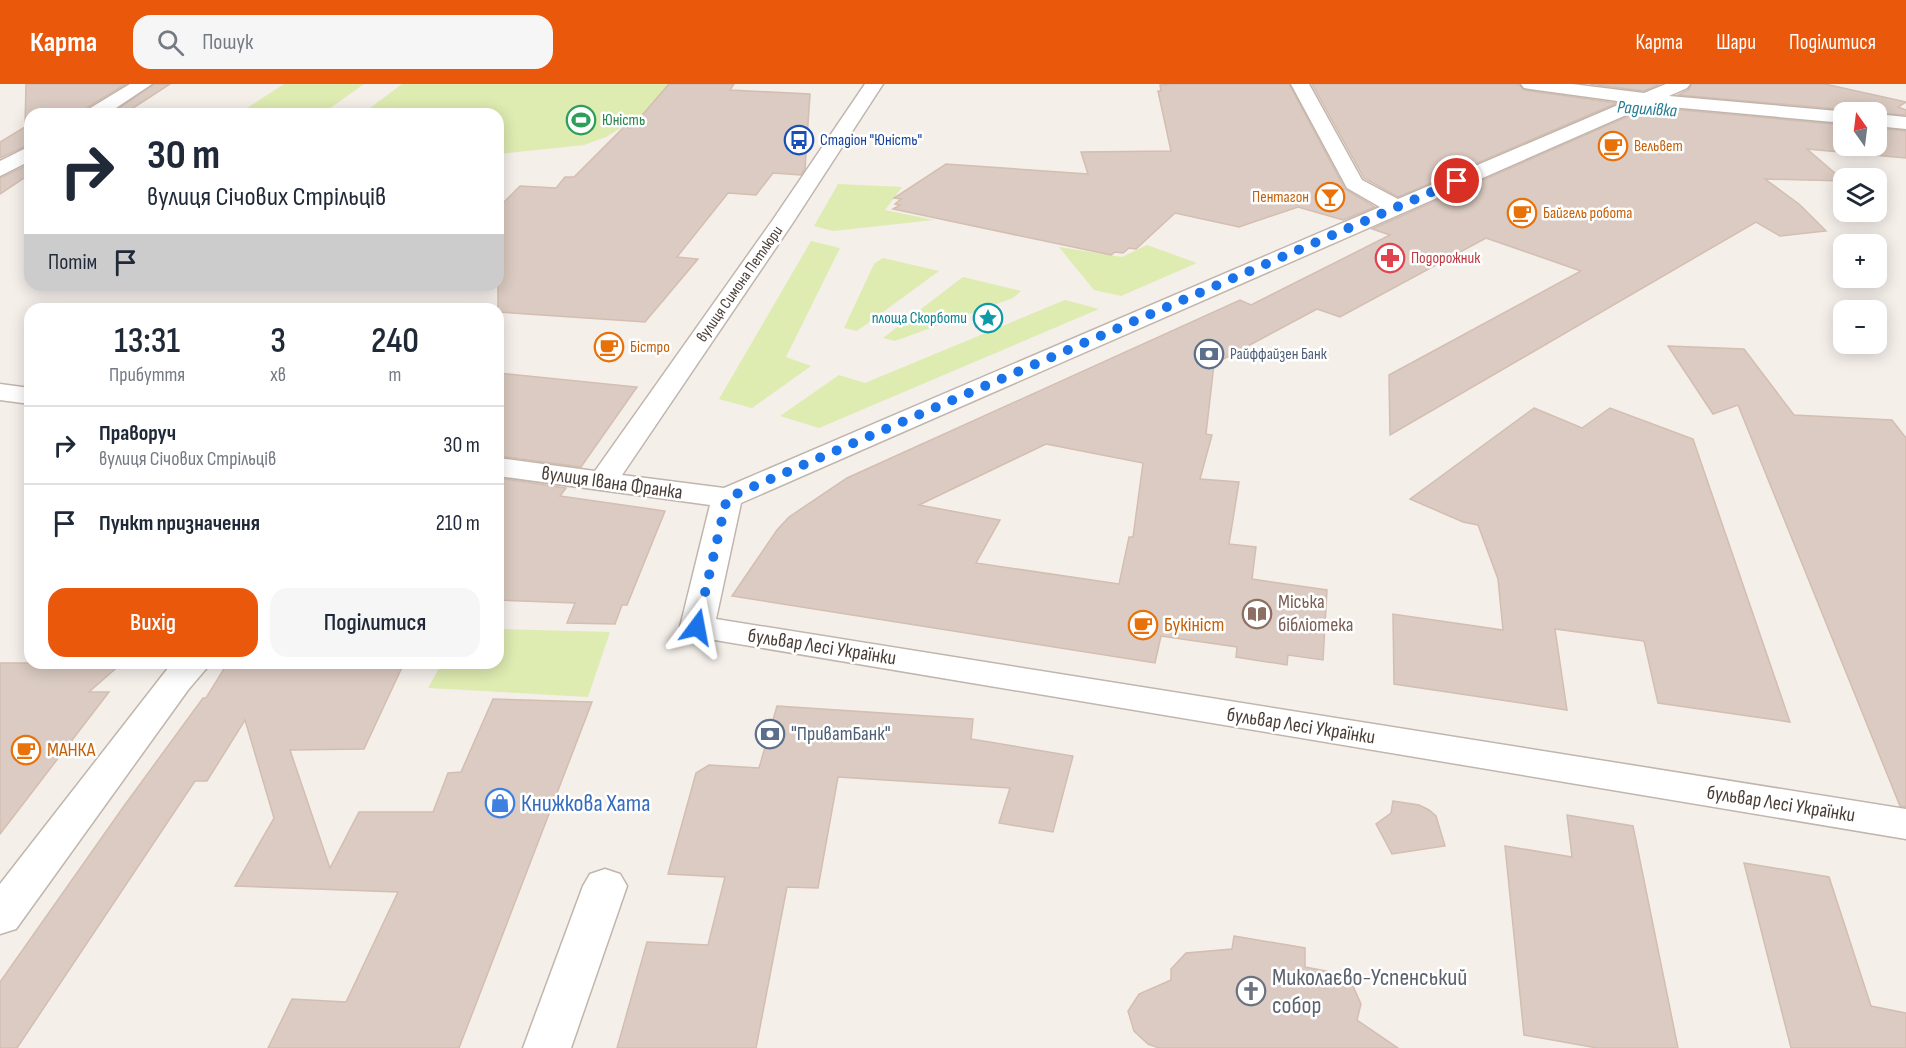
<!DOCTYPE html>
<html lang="uk">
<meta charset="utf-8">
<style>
body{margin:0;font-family:"Sofia Sans Condensed",sans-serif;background:#f6f6f7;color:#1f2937;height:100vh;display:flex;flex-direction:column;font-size:22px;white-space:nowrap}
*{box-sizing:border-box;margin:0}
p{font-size:20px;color:#747a83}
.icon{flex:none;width:33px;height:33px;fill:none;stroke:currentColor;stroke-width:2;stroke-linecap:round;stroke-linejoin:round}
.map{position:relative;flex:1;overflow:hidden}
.drawer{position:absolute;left:24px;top:219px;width:480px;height:366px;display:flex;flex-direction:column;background:#fff;border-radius:18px;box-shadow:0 3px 15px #0003}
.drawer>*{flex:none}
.guide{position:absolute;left:24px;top:24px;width:480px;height:183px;border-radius:18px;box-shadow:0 3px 15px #0003;background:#fff;color:#1f2937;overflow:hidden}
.needle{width:39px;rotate:346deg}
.tools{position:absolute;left:1833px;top:18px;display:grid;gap:12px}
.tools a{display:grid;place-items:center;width:54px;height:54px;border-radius:12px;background:#fff;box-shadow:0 3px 15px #0003;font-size:30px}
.pin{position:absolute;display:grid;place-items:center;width:51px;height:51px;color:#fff;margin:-26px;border:3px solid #fff;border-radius:50%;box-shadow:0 2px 6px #0007}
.me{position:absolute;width:66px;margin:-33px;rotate:13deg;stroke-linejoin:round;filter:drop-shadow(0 0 4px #0008)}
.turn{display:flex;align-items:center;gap:21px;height:126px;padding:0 24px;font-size:27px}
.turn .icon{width:78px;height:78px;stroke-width:2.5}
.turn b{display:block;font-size:42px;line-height:51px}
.then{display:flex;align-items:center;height:57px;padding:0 24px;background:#0003;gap:12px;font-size:22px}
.eta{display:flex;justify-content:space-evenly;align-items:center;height:102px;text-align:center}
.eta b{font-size:36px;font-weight:600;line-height:42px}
.action{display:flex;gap:12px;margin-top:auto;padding:12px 24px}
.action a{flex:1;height:69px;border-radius:18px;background:#ea580c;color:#fff;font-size:24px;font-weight:600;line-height:69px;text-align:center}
.action a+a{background:#f6f6f7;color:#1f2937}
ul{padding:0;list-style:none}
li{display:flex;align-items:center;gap:18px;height:78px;padding:0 24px;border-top:2px solid #e0e1e3}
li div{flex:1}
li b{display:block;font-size:22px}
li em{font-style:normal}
header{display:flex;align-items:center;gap:36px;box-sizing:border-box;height:84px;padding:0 30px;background:#ea580c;color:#fff}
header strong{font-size:28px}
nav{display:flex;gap:33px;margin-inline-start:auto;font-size:21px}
.search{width:420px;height:54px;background:#f6f6f7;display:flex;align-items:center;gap:15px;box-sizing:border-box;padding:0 21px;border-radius:18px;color:#747a83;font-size:22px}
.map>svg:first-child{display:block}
.green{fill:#deebb1}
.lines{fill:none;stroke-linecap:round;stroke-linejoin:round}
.stream{fill:#a5e5f3;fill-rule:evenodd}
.building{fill:#dbcbc2;stroke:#d3beb1;stroke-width:1.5;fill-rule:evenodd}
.minor-casing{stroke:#c1b5ac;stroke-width:3}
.minor{fill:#fff;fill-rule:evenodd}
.route{stroke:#1a73e8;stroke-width:10;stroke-dasharray:0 18}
.labels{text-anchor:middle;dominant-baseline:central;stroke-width:5;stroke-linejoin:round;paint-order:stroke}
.far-leisure-label{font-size:16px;fill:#27864d;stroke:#fff;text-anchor:start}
.far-transit-label{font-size:16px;fill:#164399;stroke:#fff;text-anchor:start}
.far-food-label{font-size:16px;fill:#c56008;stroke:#fff;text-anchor:start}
.far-health-label{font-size:16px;fill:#be3a42;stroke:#fff;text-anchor:start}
.far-street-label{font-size:16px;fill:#4a3e37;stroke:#fff}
.far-culture-label{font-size:16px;fill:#0d838f;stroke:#fff;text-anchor:end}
.far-service-label{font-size:16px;fill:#4e5e75;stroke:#fff;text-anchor:start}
.far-water-label{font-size:18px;font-style:italic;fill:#247c90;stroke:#fff}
.street-label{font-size:20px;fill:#4a3e37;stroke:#fff}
.education-label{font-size:20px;fill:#785e54;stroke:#fff;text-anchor:start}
.food-label{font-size:20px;fill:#c56008;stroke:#fff;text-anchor:start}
.service-label{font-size:20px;fill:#4e5e75;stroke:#fff;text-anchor:start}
.near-shop-label{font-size:24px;fill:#366cbe;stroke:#fff;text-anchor:start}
.near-worship-label{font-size:24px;fill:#5b616d;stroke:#fff;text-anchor:start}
</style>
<header>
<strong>Карта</strong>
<div class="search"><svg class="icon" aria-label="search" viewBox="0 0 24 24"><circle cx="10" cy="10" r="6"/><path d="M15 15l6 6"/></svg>Пошук</div>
<nav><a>Карта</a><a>Шари</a><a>Поділитися</a></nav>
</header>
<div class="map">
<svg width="1906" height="964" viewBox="0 0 1906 964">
<rect width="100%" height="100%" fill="#f5efea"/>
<g class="green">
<polygon points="284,0 364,0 322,30 238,30"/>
<polygon points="402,0 693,0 658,43 624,42 606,53 584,61 498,70 498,30 362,30"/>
<polygon points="838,100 902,103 885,126 934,136 833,147 814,142"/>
<polygon points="811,157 840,164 786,273 811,282 752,324 719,315"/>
<polygon points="1147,161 1197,179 1121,212 1094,206 1059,163 1122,173"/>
<polygon points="883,174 939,187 857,247 844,244 874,180"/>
<polygon points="963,193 1021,207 1013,214 895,257 883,254"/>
<polygon points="1065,216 1099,225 819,344 780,332 839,291 865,299"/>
<polygon points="498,545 610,548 588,613 428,604 442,579 498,579"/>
</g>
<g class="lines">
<g class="stream">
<polygon points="1593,18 1664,24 1668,26 1664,28 1590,22 1590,18"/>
<polygon points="1758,31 1844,38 1844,42 1755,35 1754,33"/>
<polygon points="1876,41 1906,44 1906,48 1876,45"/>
</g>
</g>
<g class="building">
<polygon points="26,0 126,0 86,24 83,30 30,30 30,60 0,74 0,58 25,43"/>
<polygon points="154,0 170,0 124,30 111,30"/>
<polygon points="669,0 734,0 730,6 810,10 805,85 801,91 773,89 756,111 728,109 677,173 698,175 645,238 498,228 498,124 520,102 556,104 565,93 574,93 624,43 631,44"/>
<polygon points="1173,0 1289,0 1345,105 1375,123 1343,136 1298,123 1239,143 1175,129 1136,165 1129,164 1123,169 1115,168 1111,171 893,125 900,121 895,120 901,115 894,114 946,80 1088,90 1081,68 1171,67 1158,7 1161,7 1160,1"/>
<polygon points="1312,0 1519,0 1524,6 1617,19 1398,113 1364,94"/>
<polygon points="1590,0 1660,0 1644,7"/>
<polygon points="1692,0 1825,0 1906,18 1898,23 1906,26 1906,31 1851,28 1849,26 1678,11 1688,6"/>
<path d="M1649,23L1844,41V62H1876V44L1906,47V74L1807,65L1844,97L1765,95L1799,120L1826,147L1780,152L1756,138L1390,351L1389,291L1581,187L1486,154L1340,233L1317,225L1214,280L1206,350L1212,351L1200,395L1239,398L1229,460L1256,463L1252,495L1327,506L1323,576L1288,571L1287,581L1236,573L1237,563L1161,552L1155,579L732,512L777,446L789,433L847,394L1240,216L1251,221L1390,151L1372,145ZM1046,360L1143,379L1133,453H1129L1119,500L976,479L1000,436L919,421Z"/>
<polygon points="30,80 30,90 0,110 0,94"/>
<polygon points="1668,262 1744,265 1794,331 1892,336 1906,354 1906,723 1900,722 1738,321 1713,330"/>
<polygon points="498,289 637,303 581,383 498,372"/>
<polygon points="1534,324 1582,344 1610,324 1693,355 1790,638 1658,619 1644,557 1555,545 1567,626 1394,600 1393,530 1503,546 1498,495 1478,441 1463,438 1410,415"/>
<polygon points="498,394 566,404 560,412 665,427 627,521 622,521 615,540 567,539 575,519 498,516"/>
<polygon points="0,579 122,579 89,608 109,608 0,750"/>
<polygon points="404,579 364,665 290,666 330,784 359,728 433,728 448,689 461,688 493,615 592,618 459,964 268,964 292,915 346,918 398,808 235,802 274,734 245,636 207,697 195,697 17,964 0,964 0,898 124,722 203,614 206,614 227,580"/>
<polygon points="777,622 973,635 971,655 1073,672 1053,748 999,739 1010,704 838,693 818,804 787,803 756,964 617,964 647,858 708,861 725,793 668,790 696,689 709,681 759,684"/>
<polygon points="1393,717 1419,721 1429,726 1436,732 1445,762 1392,770 1376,740 1391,729"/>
<polygon points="1567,731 1633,742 1678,964 1597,964 1524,951 1505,762 1572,773"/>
<polygon points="1744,779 1829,793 1871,922 1906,929 1906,964 1791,964"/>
<polygon points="1234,852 1305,864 1305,883 1331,888 1353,902 1361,920 1357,936 1398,964 1159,964 1148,960 1134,947 1128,927 1139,910 1171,896 1171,885 1186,869 1232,865"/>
</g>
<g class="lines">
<g class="minor-casing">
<g id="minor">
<polygon points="130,0 152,0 107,30 85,30 87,26"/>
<polygon points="865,0 883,0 792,140 622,391 724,404 1380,123 1347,104 1291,0 1309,0 1362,96 1398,115 1625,18 1530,5 1524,4 1521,0 1572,0 1644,9 1666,0 1690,0 1687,4 1669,12 1849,28 1844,28 1844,39 1649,21 741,419 716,535 1906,725 1906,755 685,551 680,543 710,421 498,392 498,374 595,387 772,137"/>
<polygon points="1876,30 1906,33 1906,45 1876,42"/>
<polygon points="30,62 30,77 0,92 0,77"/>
<polygon points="0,300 30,304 30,320 0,316"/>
<polygon points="172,579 211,579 188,606 16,845 0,850 0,800"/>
<polygon points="605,785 620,790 627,802 571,964 523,964 583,802 590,790"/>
</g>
</g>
<use href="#minor" class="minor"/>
</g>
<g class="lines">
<polyline class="route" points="697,543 727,414 1457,97"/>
</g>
<defs>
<g id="stadium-ring" transform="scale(1.5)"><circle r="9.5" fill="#fff" stroke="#2e9e5b" stroke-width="1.5"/><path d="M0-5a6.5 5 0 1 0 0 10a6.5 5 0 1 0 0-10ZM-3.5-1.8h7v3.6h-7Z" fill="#2e9e5b"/></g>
<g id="bus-ring" transform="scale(1.5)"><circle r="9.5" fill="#fff" stroke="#1a4fb4" stroke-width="1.5"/><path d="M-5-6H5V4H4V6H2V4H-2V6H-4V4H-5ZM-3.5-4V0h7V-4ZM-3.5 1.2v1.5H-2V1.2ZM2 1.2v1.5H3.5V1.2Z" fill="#1a4fb4"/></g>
<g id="cafe-ring" transform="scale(1.5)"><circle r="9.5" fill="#fff" stroke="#e8710a" stroke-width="1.5"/><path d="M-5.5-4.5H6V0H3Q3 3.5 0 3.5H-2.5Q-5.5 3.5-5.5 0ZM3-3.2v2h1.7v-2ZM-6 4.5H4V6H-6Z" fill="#e8710a"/></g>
<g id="bar-ring" transform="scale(1.5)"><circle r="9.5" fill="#fff" stroke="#e8710a" stroke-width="1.5"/><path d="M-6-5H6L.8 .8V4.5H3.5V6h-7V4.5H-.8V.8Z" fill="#e8710a"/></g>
<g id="pharmacy-ring" transform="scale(1.5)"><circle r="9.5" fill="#fff" stroke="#e0444e" stroke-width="1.5"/><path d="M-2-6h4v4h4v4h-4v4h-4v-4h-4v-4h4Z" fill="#e0444e"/></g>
<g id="sight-ring" transform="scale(1.5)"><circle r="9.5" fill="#fff" stroke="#0f9aa8" stroke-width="1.5"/><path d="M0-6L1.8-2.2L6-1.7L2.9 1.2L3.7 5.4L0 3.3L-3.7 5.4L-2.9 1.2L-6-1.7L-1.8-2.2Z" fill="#0f9aa8"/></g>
<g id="bank-ring" transform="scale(1.5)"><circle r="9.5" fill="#fff" stroke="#5c6f8a" stroke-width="1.5"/><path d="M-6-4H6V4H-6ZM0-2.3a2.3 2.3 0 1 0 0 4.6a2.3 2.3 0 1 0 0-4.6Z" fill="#5c6f8a"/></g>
<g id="library-ring" transform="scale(1.5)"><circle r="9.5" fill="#fff" stroke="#8d6e63" stroke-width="1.5"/><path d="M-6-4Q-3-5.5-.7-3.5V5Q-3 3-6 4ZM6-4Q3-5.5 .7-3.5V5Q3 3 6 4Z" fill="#8d6e63"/></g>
<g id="shop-ring" transform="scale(1.5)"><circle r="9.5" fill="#fff" stroke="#3f7fe0" stroke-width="1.5"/><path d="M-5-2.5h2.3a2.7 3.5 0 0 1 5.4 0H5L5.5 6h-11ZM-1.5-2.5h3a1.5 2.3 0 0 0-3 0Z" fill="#3f7fe0"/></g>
<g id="church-ring" transform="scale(1.5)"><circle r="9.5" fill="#fff" stroke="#6b7280" stroke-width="1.5"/><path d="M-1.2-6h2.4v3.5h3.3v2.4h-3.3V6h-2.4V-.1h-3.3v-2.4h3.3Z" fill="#6b7280"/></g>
</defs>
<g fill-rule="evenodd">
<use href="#stadium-ring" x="581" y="36"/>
<use href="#bus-ring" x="799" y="56"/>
<use href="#cafe-ring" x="1613" y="62"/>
<use href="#bar-ring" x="1330" y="113"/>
<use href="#cafe-ring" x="1522" y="129"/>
<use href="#pharmacy-ring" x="1390" y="174"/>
<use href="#sight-ring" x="988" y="234"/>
<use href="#cafe-ring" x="609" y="263"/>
<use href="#bank-ring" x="1209" y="270"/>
<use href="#library-ring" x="1257" y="530"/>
<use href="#cafe-ring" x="1143" y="541"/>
<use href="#bank-ring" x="770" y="650"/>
<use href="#cafe-ring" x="26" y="666"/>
<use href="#shop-ring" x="500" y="719"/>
<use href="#church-ring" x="1251" y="907"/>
</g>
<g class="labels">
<g class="far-leisure-label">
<text x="602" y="36">Юність</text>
</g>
<g class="far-transit-label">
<text x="820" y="56">Стадіон "Юність"</text>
</g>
<g class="far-food-label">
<text x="1634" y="62">Вельвет</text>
<text x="1309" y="113" text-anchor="end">Пентагон</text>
<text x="1543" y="129">Байгель робота</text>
<text x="630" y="263">Бістро</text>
</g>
<g class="far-health-label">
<text x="1411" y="174">Подорожник</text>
</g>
<g class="far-street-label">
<text transform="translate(740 200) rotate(-55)">вулиця Симона Петлюри</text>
</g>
<g class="far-culture-label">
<text x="967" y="234">площа Скорботи</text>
</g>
<g class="far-service-label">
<text x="1230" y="270">Райффайзен Банк</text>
</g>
<g class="far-water-label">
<text transform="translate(1647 25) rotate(4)">Радилівка</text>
</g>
<g class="street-label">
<text transform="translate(612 399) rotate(8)">вулиця Івана Франка</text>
<text transform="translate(822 563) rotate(9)">бульвар Лесі Українки</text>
<text transform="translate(1301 642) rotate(9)">бульвар Лесі Українки</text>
<text transform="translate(1781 720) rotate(9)">бульвар Лесі Українки</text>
</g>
<g class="education-label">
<text x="1278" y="518">Міська<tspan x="1278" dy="23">бібліотека</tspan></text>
</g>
<g class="food-label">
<text x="1164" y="541">Букініст</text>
<text x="47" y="666">МАНКА</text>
</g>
<g class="service-label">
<text x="791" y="650">"ПриватБанк"</text>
</g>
<g class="near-shop-label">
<text x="521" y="719">Книжкова Хата</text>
</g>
<g class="near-worship-label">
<text x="1272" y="893">Миколаєво-Успенський<tspan x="1272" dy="28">собор</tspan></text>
</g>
</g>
</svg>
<div class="tools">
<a><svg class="needle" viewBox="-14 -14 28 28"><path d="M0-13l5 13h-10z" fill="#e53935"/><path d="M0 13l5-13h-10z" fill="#747a83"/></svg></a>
<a><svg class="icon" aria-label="layers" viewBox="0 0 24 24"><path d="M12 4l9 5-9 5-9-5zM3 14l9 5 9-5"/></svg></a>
<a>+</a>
<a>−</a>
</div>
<div class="pin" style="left:1457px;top:97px;background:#d93025"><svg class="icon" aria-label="arrive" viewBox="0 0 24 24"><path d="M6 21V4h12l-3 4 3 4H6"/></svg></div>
<svg class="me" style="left:697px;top:543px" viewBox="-20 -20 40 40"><path d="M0-17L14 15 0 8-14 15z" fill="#1a73e8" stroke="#fff" stroke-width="4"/></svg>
<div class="guide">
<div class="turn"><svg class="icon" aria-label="right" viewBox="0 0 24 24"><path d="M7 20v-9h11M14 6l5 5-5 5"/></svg><div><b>30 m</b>вулиця Січових Стрільців</div></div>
<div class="then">Потім<svg class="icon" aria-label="arrive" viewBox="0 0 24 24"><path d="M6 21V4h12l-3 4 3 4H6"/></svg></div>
</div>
<section class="drawer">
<div class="eta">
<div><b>13:31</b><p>Прибуття</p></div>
<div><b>3</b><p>хв</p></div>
<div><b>240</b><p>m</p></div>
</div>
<ul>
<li><svg class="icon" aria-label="right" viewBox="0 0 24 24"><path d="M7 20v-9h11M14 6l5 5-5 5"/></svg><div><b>Праворуч</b><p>вулиця Січових Стрільців</p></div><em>30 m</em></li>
<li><svg class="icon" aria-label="arrive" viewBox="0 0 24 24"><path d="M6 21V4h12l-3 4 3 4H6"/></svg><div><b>Пункт призначення</b></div><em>210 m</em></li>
</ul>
<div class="action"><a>Вихід</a><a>Поділитися</a></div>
</section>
</div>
